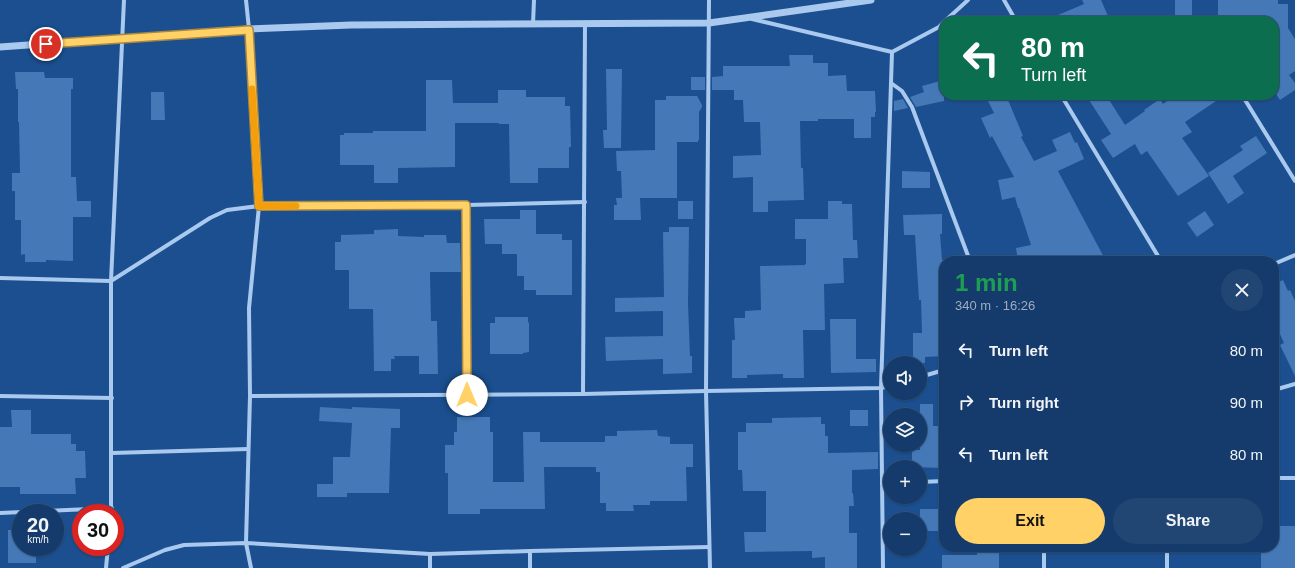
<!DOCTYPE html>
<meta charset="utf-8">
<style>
body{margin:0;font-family:Arial,sans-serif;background:#214673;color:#f1f3f6;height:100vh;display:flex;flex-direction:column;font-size:15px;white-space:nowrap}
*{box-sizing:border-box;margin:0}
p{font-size:13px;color:#9dadc1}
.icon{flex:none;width:22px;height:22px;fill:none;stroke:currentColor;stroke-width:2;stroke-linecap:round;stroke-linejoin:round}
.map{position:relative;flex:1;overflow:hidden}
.panel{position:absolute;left:939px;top:256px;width:340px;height:296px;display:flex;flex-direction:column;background:#143b6b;border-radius:16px;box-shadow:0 1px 3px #0004,0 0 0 1px #33557e}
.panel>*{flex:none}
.hud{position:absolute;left:939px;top:16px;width:340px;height:84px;border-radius:16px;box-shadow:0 1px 3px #0004,0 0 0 1px #33557e;background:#0b6e4f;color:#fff;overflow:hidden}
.fabs{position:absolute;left:883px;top:356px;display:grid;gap:8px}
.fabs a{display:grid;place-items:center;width:44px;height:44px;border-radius:50%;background:#143b6b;box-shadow:0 1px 3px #0004,0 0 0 1px #33557e;font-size:20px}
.speed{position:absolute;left:12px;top:504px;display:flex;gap:8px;font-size:20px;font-weight:700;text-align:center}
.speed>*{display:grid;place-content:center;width:52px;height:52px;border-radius:50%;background:#143b6b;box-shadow:0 1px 3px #0004,0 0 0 1px #33557e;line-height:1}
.speed small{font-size:10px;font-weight:400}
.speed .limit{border:6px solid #d22;background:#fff;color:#111}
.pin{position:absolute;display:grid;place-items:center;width:34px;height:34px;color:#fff;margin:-17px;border:2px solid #fff;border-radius:50%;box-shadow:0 1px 4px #0007}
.me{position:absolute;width:44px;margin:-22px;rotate:0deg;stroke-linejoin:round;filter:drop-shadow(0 0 3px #0008)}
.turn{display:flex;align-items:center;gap:14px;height:84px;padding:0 16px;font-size:18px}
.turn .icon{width:52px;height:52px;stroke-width:2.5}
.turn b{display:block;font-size:28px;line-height:34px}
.round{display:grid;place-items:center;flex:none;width:42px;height:42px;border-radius:21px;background:#214673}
.summary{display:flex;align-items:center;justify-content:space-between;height:68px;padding:0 16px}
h1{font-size:24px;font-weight:700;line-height:30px;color:#1e9e55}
.cta{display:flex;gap:8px;margin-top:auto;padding:8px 16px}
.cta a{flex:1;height:46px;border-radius:24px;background:#ffd166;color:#111;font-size:16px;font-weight:700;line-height:46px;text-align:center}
.cta a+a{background:#214673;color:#f1f3f6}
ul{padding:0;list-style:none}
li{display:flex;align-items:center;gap:12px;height:52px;padding:0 16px}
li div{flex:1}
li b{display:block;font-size:15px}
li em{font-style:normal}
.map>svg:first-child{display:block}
.building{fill:#4478b7}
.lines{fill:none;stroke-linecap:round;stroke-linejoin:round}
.minor{stroke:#a9c9ee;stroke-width:4}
.tertiary{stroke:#a9c9ee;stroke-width:7}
.route-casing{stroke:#a68842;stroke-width:10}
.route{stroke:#ffd166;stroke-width:7}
.slow{stroke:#f59e0b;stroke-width:7}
</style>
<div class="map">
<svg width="1295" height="568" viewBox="0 0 1295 568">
<rect width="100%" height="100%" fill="#1b4f8f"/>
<g class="building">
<polygon points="1082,0 1101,0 1108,16 1097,21 1044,21 1084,4"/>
<rect x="1175" y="0" width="17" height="21"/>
<polygon points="1218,0 1278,0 1278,4 1288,4 1288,28 1295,39 1295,71 1289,75 1295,83 1295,90 1280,100 1274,91 1274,21 1266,21 1266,19 1218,19"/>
<polygon points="789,55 813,55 813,63 828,63 828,76 846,75 847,91 875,91 876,112 875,112 875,117 871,117 871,138 854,138 854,119 818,119 818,121 800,121 801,168 803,168 804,200 768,201 768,212 753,212 753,177 733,178 733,156 761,155 760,122 744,122 743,100 734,100 734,90 712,90 712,77 723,76 723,66 790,66"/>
<polygon points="606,69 622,69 621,148 604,148 603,130 607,130"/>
<polygon points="15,72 44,72 45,78 73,78 73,89 71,89 71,177 76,177 77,201 91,201 91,217 73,217 73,261 46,260 46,262 25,262 25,254 21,255 21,220 15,220 15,191 12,191 12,173 20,173 19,122 18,122 18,89 16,89"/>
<rect x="691" y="77" width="14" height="13"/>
<polygon points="426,80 452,80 453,103 498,103 498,90 526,90 526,97 565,97 565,106 570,106 571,147 569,147 569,168 538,168 538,183 510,183 509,124 499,124 499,123 455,123 455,167 398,168 398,183 374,183 374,165 340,165 340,135 344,135 344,133 373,133 373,131 426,131"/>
<polygon points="944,80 944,101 916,107 910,97 924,92 922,86"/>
<polygon points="151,92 164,92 165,120 151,120"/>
<polygon points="985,95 1006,95 1023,136 1021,137 1034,161 1057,151 1052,140 1070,132 1075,143 1077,142 1084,159 1058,171 1106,261 1018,261 1016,248 1031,245 1019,208 1018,208 1015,197 1002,200 998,180 1014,177 992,136 990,138 981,118 994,113"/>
<polygon points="1098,95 1106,95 1125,125 1145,111 1144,110 1160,99 1163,104 1176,95 1225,95 1185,122 1192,132 1182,138 1209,176 1178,196 1147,151 1141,155 1135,144 1113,158 1101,140 1111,134 1089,100"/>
<polygon points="666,96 697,96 702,105 702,107 699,112 699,140 698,140 698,142 677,142 677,198 640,198 641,220 614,220 614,205 617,205 616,198 622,198 621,171 617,171 616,151 655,150 655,100 666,100"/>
<polygon points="903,99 908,108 894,111 894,101"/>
<polygon points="1256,136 1267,153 1233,176 1244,193 1228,204 1208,173 1243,150 1240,146"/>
<polygon points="902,171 930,172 930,188 902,188"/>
<rect x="678" y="201" width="15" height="18"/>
<polygon points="828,201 842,201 842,204 852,204 853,240 857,240 858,258 843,258 844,283 824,284 825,330 803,330 804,378 783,378 783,374 747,375 747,378 732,378 732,340 735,340 734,318 745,318 745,311 761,310 760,266 805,265 805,264 806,264 806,239 795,239 795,219 828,219"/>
<polygon points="520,210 536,210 536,234 562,234 562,240 572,240 572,295 536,295 536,290 524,290 524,276 517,276 517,254 502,254 502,244 485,244 484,219 520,219"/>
<polygon points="1205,211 1214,225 1197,237 1187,223"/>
<polygon points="942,214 942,234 940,234 942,260 944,260 944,356 925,357 925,363 913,363 913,333 922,333 921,300 919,300 915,235 904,235 903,215"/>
<polygon points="669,227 689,227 688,304 690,356 692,356 692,373 663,374 663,359 606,361 605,337 663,336 663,311 615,312 615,298 664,297 663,232 669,232"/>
<polygon points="398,229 398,236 424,237 424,235 446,235 447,243 460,243 461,272 430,272 431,321 437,321 438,374 419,374 419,356 394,356 395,359 391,359 391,371 374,371 373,309 349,309 349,270 335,270 335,242 341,242 341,235 374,234 374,230"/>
<polygon points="1283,280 1288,291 1290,290 1295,301 1295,376 1280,345 1284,343 1274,321 1274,284"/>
<polygon points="495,317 528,317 528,323 529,322 529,352 523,353 523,354 490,354 490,323 495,323"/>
<polygon points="830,319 856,319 856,359 876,359 876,372 831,373"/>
<polygon points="920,404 933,404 933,426 942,426 943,468 912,467 912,450 920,450"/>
<polygon points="320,407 352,409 352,407 400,409 400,428 391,428 389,493 347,493 347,497 317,497 317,484 333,484 333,457 350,457 352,423 319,421"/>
<polygon points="11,410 31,410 31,434 71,434 71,444 76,444 76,451 85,451 86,478 75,478 76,494 20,494 20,487 0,487 0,427 12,427"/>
<rect x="850" y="410" width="18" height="16"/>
<polygon points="457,417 490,417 490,432 493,432 493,482 524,482 523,432 540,432 540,442 605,442 605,436 617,436 617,431 657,430 658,436 670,437 670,444 693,444 693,467 686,467 687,501 650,501 650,505 633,505 634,511 606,511 606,503 600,503 600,472 596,472 596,467 544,467 545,509 480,509 480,514 448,514 448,473 445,473 445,445 454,445 454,432 457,432"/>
<polygon points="821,417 821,424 825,424 825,436 828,436 828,453 878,452 878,469 852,470 852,493 853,493 854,506 849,506 849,533 857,533 857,568 825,568 825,557 812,558 812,551 745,552 744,532 766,532 766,491 743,491 742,470 738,470 738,432 746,432 746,423 772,423 772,418"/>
<rect x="920" y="509" width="22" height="22"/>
<polygon points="1274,526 1295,526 1295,568 1261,568 1261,547 1274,547"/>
<polygon points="8,530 21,530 21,547 36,547 36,563 8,563"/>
<polygon points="977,551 999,551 999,568 942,568 942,555 977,555"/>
</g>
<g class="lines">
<g class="minor">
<polyline points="246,0 249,29 259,206 249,308 250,396 246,543 251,568"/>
<polyline points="709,0 706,391 710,568"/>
<polyline points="1004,0 1016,21"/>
<polyline points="752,19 892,52"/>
<polyline points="945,21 968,0"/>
<polyline points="533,24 534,0"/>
<polyline points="891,83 902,91 912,107 970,261"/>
<polyline points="1061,95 1161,261"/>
<polyline points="1242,95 1295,181"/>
<polyline points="466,205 467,395"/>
<polyline points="1274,264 1295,255"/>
<polyline points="0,278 111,281 210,218 227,210 259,206 466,205 585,202"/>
<polyline points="920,377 944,370"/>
<polyline points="1274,390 1295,384"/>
<polyline points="583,394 585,23"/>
<polyline points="0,396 112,398"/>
<polyline points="250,396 583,394 706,391 881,388 890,386"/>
<polyline points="112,453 248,449"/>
<polyline points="1274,478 1295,478"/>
<polyline points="920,482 944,481"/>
<polyline points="882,483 890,483"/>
<polyline points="0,513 112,508"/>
<polyline points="111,513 111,281 124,0"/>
<polyline points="1044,547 1044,568"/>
<polyline points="430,554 430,568"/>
<polyline points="106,568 108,547"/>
<polyline points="123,568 165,550 184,545 246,543 430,554 530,551 709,547"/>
<polyline points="530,568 530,551"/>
<polyline points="883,568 881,388 892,52 939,27 944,22"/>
<polyline points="1167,568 1167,547"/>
</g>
<polyline class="tertiary" points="0,47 249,29 351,25 709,23 871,0"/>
</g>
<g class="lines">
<g class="route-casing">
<polyline id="route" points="46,44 249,30 259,206 466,205 467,395"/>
</g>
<use href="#route" class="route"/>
<polyline class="slow" points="252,89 259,206 296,206"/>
</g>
</svg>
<div class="fabs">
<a><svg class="icon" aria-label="sound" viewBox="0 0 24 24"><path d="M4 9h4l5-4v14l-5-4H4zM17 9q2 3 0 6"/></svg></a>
<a><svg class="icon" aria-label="layers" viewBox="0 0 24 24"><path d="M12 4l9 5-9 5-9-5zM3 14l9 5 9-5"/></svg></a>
<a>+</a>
<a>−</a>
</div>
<div class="speed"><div>20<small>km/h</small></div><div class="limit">30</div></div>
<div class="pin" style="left:46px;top:44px;background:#d93025"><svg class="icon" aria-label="arrive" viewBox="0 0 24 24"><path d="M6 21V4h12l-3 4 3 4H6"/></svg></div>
<svg class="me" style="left:467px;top:395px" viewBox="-20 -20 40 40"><circle r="19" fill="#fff"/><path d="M0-13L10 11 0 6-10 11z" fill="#ffd166"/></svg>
<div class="hud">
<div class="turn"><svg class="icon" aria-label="left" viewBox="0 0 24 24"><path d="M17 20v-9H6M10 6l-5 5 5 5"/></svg><div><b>80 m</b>Turn left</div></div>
</div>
<section class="panel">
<div class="summary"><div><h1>1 min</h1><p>340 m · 16:26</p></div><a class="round"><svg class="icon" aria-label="close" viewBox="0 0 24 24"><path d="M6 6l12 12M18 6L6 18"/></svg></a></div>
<ul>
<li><svg class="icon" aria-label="left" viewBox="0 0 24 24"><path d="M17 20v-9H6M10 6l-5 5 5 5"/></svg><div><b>Turn left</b></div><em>80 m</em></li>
<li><svg class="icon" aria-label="right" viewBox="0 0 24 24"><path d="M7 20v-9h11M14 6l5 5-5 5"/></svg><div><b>Turn right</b></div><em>90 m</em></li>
<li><svg class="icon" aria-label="left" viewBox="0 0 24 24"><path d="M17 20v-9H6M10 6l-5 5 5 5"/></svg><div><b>Turn left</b></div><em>80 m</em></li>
</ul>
<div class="cta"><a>Exit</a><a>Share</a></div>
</section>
</div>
